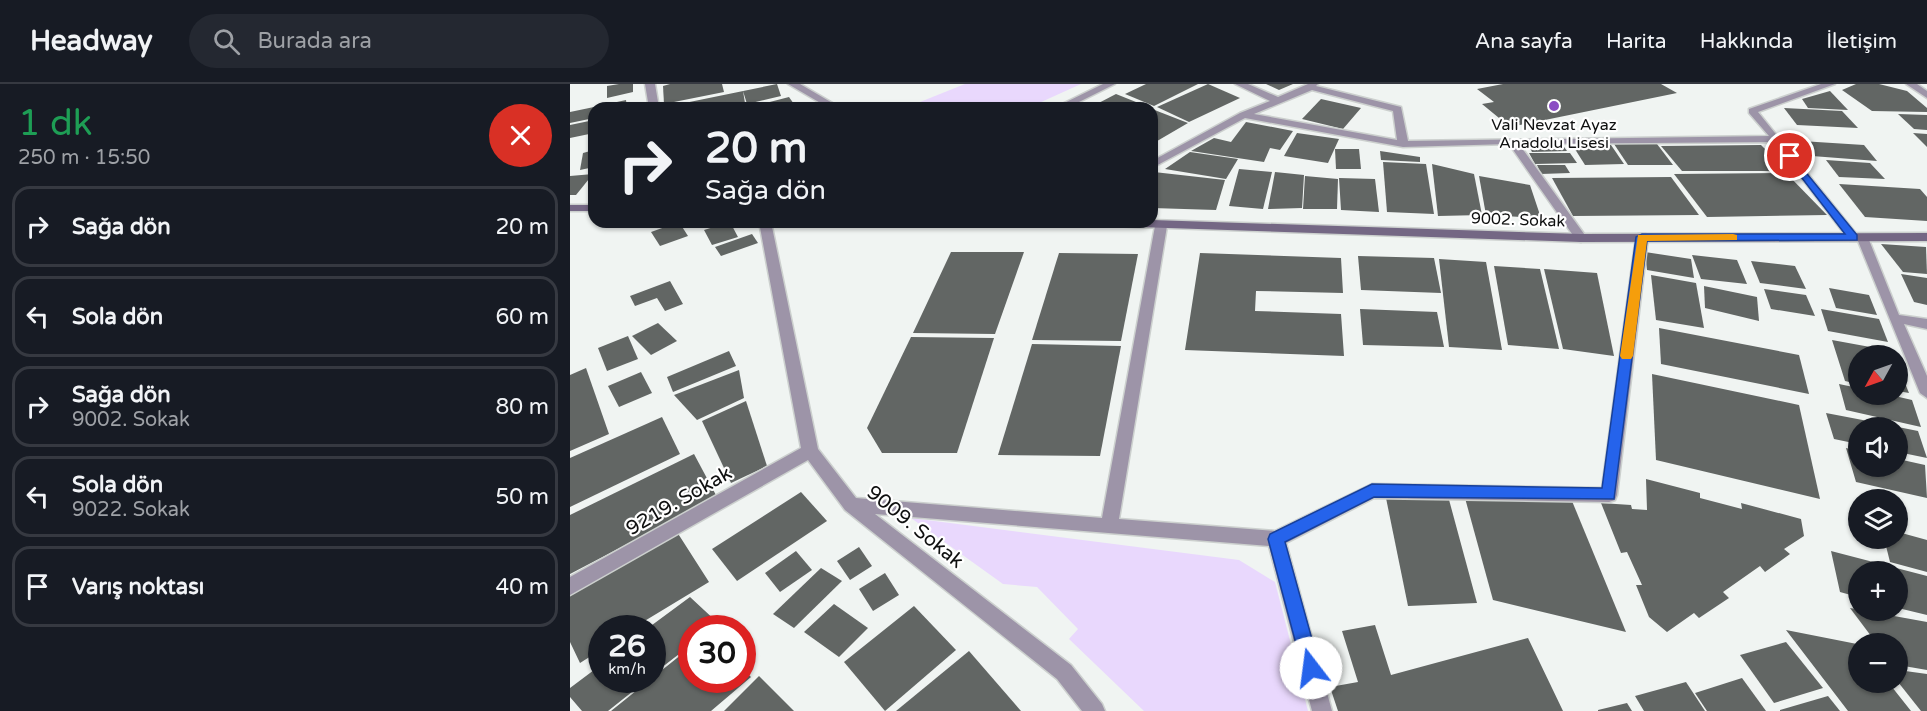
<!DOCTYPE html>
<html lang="tr">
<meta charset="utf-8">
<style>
body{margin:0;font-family:"Varela Round",sans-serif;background:#242831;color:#f1f3f6;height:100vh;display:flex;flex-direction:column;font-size:22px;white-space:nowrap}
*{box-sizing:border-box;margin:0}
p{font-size:20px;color:#9ea1a6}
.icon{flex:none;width:33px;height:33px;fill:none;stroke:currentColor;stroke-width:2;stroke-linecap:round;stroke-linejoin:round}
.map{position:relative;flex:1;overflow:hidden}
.drawer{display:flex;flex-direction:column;background:#171b24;width:570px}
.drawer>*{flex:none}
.banner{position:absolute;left:18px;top:18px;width:570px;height:126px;border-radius:18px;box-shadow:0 2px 4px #0004;background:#171b24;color:#f1f3f6;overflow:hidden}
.needle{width:39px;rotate:230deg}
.fabs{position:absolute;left:1278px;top:261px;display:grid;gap:12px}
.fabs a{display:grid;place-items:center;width:60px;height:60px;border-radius:50%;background:#171b24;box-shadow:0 2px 4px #0004;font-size:30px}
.speed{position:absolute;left:18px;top:531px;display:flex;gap:12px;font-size:30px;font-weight:700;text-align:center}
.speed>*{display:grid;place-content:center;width:78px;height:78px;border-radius:50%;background:#171b24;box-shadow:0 2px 4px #0004;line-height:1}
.speed small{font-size:15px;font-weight:400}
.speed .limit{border:9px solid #d22;background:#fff;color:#111}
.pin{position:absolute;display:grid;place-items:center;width:51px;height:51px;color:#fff;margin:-26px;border:3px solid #fff;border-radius:50%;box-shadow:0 2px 6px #0007}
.me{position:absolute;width:66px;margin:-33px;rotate:345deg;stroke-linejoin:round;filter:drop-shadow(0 0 4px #0008)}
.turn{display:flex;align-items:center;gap:21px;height:126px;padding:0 18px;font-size:27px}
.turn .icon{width:78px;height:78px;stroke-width:2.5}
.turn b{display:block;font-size:42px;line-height:51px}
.round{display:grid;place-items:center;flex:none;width:63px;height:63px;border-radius:32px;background:#242831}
.headline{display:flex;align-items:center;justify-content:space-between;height:102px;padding:0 18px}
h1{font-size:36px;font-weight:600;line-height:45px;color:#1e9e55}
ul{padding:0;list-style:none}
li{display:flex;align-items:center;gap:18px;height:81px;margin:0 12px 9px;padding:0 6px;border:3px solid #363941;border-radius:18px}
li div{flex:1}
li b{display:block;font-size:22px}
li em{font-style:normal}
header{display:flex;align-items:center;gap:36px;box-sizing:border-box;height:84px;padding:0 30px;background:#171b24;border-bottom:2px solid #363941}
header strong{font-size:28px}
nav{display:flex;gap:33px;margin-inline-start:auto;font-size:21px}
.search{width:420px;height:54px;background:#242831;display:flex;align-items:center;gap:15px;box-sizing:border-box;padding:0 21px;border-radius:33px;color:#9ea1a6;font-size:22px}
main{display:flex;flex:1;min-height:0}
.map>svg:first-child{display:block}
.green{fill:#e9d8fd}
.building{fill:#626664}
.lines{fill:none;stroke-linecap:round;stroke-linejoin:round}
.street-casing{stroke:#ccd0ce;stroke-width:3}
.secondary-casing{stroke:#ccd0ce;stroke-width:3}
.street{fill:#9d94a8;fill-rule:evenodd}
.secondary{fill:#746784;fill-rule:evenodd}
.route{fill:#2563eb;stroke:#184099;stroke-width:1.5}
.slow{fill:#f59e0b}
.poi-dot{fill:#8b4dc3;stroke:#fff;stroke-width:2}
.labels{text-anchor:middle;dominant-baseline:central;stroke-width:4.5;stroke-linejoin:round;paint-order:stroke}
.far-poi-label{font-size:16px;fill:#0f1010;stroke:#fff}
.far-street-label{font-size:16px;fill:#0f1010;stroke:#fff}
.street-label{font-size:20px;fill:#0f1010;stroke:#fff}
</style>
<header>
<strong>Headway</strong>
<div class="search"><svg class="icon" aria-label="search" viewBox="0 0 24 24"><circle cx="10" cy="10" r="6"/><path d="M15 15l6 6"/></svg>Burada ara</div>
<nav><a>Ana sayfa</a><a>Harita</a><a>Hakkında</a><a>İletişim</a></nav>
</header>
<main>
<section class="drawer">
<div class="headline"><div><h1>1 dk</h1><p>250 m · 15:50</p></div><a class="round" style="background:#d93025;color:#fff"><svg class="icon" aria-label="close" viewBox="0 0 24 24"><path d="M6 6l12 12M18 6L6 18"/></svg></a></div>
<ul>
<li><svg class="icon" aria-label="right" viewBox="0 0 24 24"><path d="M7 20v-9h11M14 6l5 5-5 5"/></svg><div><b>Sağa dön</b></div><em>20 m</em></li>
<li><svg class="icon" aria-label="left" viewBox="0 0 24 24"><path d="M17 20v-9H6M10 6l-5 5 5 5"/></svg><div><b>Sola dön</b></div><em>60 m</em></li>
<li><svg class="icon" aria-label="right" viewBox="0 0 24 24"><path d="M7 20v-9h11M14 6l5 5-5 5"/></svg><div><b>Sağa dön</b><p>9002. Sokak</p></div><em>80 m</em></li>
<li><svg class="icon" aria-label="left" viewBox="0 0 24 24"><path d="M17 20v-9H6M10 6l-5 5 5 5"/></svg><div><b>Sola dön</b><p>9022. Sokak</p></div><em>50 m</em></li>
<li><svg class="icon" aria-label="arrive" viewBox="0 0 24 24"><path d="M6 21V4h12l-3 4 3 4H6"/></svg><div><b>Varış noktası</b></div><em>40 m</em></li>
</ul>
</section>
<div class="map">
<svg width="1357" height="627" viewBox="0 0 1357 627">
<rect width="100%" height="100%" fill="#f0f4f2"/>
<g class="green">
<polygon points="395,0 511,0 458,24 335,24"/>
<polygon points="341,434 669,476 705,498 738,627 574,627 499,555 508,545 467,503 433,500"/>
</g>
<g class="building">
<polygon points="49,0 63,0 63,8 37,14 37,2"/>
<polygon points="100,0 152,0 154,8 94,20 93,2"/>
<polygon points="207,0 211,12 177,20 173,7 175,19 150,24 95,24 95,23"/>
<polygon points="576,0 628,0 584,22 555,10"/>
<polygon points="638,0 670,14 619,38 587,23"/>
<polygon points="696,0 723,0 709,6"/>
<polygon points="933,0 1091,0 1107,9 940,43 912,20 924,18 907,5"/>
<polygon points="1286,0 1309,0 1337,7 1357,24 1357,28 1302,27 1272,6"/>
<polygon points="1260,7 1278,26 1238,24 1232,15"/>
<polygon points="546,10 581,24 519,24"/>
<polygon points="219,13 226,23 184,22"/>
<polygon points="751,15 791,24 773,45 732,35"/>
<polygon points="56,16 57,24 24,24 24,23"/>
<polygon points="24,23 24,34 0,39 0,28"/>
<polygon points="1214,24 1272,27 1288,44 1227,41"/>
<polygon points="582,25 618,39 582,60"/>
<polygon points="1328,30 1357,31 1357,46 1344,45"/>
<polygon points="24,36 24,49 0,54 0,41"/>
<polygon points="676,38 723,47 710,66 700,64 694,78 621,67 644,54 661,58"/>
<polygon points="727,49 769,55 758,79 714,72"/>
<polygon points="1343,49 1357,50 1357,63"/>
<polygon points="1231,57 1294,61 1307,77 1242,72"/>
<polygon points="958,60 992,60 997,67 962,68"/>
<polygon points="1044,60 1087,60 1103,81 1058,81"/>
<polygon points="1041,61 1054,80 1015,81 1003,62"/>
<polygon points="1191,61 1217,87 1112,87 1091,62"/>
<polygon points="765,65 789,65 791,85 766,85"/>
<polygon points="24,66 24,83 10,86 13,69"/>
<polygon points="810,67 850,73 850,78 811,76"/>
<polygon points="620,68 668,75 656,95 595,85"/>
<polygon points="959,69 1000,69 1007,79 965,80"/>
<polygon points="1256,76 1300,79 1315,95 1269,93"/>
<polygon points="813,78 856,80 864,130 817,128"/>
<polygon points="862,80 904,90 912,131 868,132"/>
<polygon points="967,81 995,81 1000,89 971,90"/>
<polygon points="669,85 702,88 693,125 659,122"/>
<polygon points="584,88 655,96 646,126 582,124"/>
<polygon points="705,88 734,91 732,124 698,125"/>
<polygon points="1216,89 1257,131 1137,133 1104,90"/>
<polygon points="23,90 6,111 0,111 0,92"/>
<polygon points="735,92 768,95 767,125 733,125"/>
<polygon points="909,92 960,101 971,134 916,131"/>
<polygon points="1101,93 1129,131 1003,132 982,94"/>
<polygon points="769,94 805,95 809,128 771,126"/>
<polygon points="1269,100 1350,105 1357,113 1357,137 1295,133"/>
<polygon points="109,138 118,152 90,162 81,148"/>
<polygon points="160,138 168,153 142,161 134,146"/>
<polygon points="182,150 188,159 151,172 145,163"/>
<polygon points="1311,160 1356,163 1357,190 1333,188"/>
<polygon points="381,168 454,168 425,250 343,249"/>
<polygon points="1075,168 1121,175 1124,194 1077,186"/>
<polygon points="489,169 568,170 551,257 462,256"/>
<polygon points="630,169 771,174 773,209 686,207 685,227 771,230 774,272 615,266"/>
<polygon points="1122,171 1167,176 1177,200 1131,195"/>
<polygon points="788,172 864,174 871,209 791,206"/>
<polygon points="869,175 916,178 932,266 879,263"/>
<polygon points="1181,177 1225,182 1236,205 1190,199"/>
<polygon points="924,182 970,185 989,265 938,261"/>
<polygon points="974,185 1027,189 1044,272 993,265"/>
<polygon points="1331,190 1357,194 1357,221 1344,218"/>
<polygon points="1081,191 1126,199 1134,244 1086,236"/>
<polygon points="100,197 113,220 95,227 87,214 65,222 60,212"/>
<polygon points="1134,202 1187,213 1189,237 1135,224"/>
<polygon points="1259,204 1299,211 1307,231 1266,224"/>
<polygon points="1194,205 1236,211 1245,232 1201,225"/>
<polygon points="790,225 867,228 874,263 793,261"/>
<polygon points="1251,225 1309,235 1318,258 1258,247"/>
<polygon points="88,239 107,257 81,271 62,252"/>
<polygon points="1089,244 1229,271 1239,310 1091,280"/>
<polygon points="58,252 68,275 37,287 28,264"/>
<polygon points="341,253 424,254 387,369 312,369 297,344"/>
<polygon points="1262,256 1322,267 1324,272 1288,272 1288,300 1275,297"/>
<polygon points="462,260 551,262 530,372 428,371"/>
<polygon points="159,267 166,282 103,308 97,293"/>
<polygon points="1328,282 1339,309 1328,307"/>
<polygon points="16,284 39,350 0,367 0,291"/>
<polygon points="169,286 174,314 127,336 104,311"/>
<polygon points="71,288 82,309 49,323 38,302"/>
<polygon points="1082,290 1229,321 1250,415 1086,376"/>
<polygon points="1269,300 1288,304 1288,310 1316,310 1342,316 1351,343 1276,326"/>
<polygon points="176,317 197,382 161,399 132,337"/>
<polygon points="1256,329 1324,342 1324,344 1288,344 1288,360 1264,355"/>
<polygon points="92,333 110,370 0,423 0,374"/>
<polygon points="1328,343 1348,347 1357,374 1328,368"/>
<polygon points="1276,364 1288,367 1288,382 1328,382 1328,375 1355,381 1357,414 1286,398"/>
<polygon points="124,370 147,413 0,490 0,431"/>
<polygon points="1076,395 1130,409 1130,414 1172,425 1171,419 1231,435 1234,452 1214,465 1220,470 1195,488 1190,482 1153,508 1159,514 1129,534 1124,529 1097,548 1079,533 1066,501 1072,501 1057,468 1051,469 1031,419 1061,421 1062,425 1077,426"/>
<polygon points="231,408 257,437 167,497 142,465"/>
<polygon points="878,412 907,519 838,522 816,414"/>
<polygon points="895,414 1002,417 1056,548 923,516"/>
<polygon points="107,448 139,498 63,544 32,544 32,565 10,579 0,558 0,510"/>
<polygon points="1328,448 1357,456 1357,488 1320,478 1314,454 1328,454"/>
<polygon points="289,463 302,482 280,496 267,477"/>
<polygon points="226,467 242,486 210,508 195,489"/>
<polygon points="1261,467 1357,492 1357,531 1328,524 1328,488 1288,488 1288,513 1270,508"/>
<polygon points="251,484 272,497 224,544 203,530"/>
<polygon points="315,489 329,511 303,527 289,505"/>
<polygon points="120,513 148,539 141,544 122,544 122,560 82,591 82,544 78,544"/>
<polygon points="264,520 298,544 269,573 234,548"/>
<polygon points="344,522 386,566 315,627 274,578"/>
<polygon points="1280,524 1357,538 1357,586 1328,581 1328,560 1307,560"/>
<polygon points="805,541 821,591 958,554 993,627 768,627 760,603 788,598 772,547"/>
<polygon points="1216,546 1287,560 1288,598 1318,598 1341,627 1278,627"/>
<polygon points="1216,558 1253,604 1204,619 1170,571"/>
<polygon points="122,562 122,596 172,596 172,585 181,593 141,627 41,627"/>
<polygon points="399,567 451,627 326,627"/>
<polygon points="32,580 32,596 77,596 38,627 12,627 0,613 0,604"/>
<polygon points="1328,586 1357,590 1357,627 1351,627 1328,598"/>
<polygon points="189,592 224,627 154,627"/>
<polygon points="1172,594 1196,627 1137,627 1125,609"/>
<polygon points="1116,598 1135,627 1074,627 1065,612"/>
<polygon points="1258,612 1270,627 1210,627 1210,626"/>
<polygon points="1057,619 1062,627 1028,627 1028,626"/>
</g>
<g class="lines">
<g class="street-casing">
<g id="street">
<polygon points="75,0 85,0 89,24 79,24"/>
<polygon points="218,0 230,0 271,24 259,24"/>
<polygon points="533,0 545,0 497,24 484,24"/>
<path d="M665,0H678L708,13L738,0H748L746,2L831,23L838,57L1199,52L1179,29V25L1251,0H1265L1188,28L1288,152L1297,151L1329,231L1357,235V245L1334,240L1357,292V314L1350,309L1288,157H1280L1204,58L949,60L1017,154L1011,158L1007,157L939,60L833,63L675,34L582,84V77L670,29L700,17ZM742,6L823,27L827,56L684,30Z"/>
<polygon points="1336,0 1347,0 1357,7 1357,14"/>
<polygon points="189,138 201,138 248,365 286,414 532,434 585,142 587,140 595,140 597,142 549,435 705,447 802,400 1032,404 1066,153 1068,150 1076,150 1078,153 1047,411 1045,416 1039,418 804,414 716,459 762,627 742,627 699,462 305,430 501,581 532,620 535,627 512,627 487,595 275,426 238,376 0,511 0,493 231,364"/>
</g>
</g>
<g class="secondary-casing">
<g id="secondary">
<rect x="0" y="121" width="24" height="6"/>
<polygon points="582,136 1011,150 1357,149 1357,157 1011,158 539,142 533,138 582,138"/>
</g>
</g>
<use href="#street" class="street"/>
<use href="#secondary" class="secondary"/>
</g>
<polygon class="route" points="1220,69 1287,151 1287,156 1077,157 1044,415 804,413 715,458 750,584 747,590 741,593 734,590 698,455 700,450 802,400 1032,404 1066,153 1072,150 1275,150 1215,72"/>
<polygon class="slow" points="1163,150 1167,151 1167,156 1077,157 1063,272 1061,275 1052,275 1050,272 1068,151"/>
<circle class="poi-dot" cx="984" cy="22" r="6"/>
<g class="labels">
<g class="far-poi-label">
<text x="984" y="41">Vali Nevzat Ayaz<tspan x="984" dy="18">Anadolu Lisesi</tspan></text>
</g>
<g class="far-street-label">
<text transform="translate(948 136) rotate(2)">9002. Sokak</text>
</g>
<g class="street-label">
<text transform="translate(109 417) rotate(-30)">9219. Sokak</text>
<text transform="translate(345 443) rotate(39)">9009. Sokak</text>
</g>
</g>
</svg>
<div class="fabs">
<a><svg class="needle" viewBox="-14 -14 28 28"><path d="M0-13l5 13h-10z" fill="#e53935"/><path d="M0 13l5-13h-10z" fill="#9ea1a6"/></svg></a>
<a><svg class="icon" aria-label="sound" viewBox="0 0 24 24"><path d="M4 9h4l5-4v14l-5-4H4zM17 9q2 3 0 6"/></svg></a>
<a><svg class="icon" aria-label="layers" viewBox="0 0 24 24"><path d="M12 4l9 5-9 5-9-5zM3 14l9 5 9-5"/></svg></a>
<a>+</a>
<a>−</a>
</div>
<div class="speed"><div>26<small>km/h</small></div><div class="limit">30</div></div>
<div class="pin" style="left:1220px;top:72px;background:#d93025"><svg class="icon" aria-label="arrive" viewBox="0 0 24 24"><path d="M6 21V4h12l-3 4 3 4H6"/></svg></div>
<svg class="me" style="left:741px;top:584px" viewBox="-20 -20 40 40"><circle r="19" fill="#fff"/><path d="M0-13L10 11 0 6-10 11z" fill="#2563eb"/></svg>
<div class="banner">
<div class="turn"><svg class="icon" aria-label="right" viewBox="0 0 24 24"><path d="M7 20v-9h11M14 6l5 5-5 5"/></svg><div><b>20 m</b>Sağa dön</div></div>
</div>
</div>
</main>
